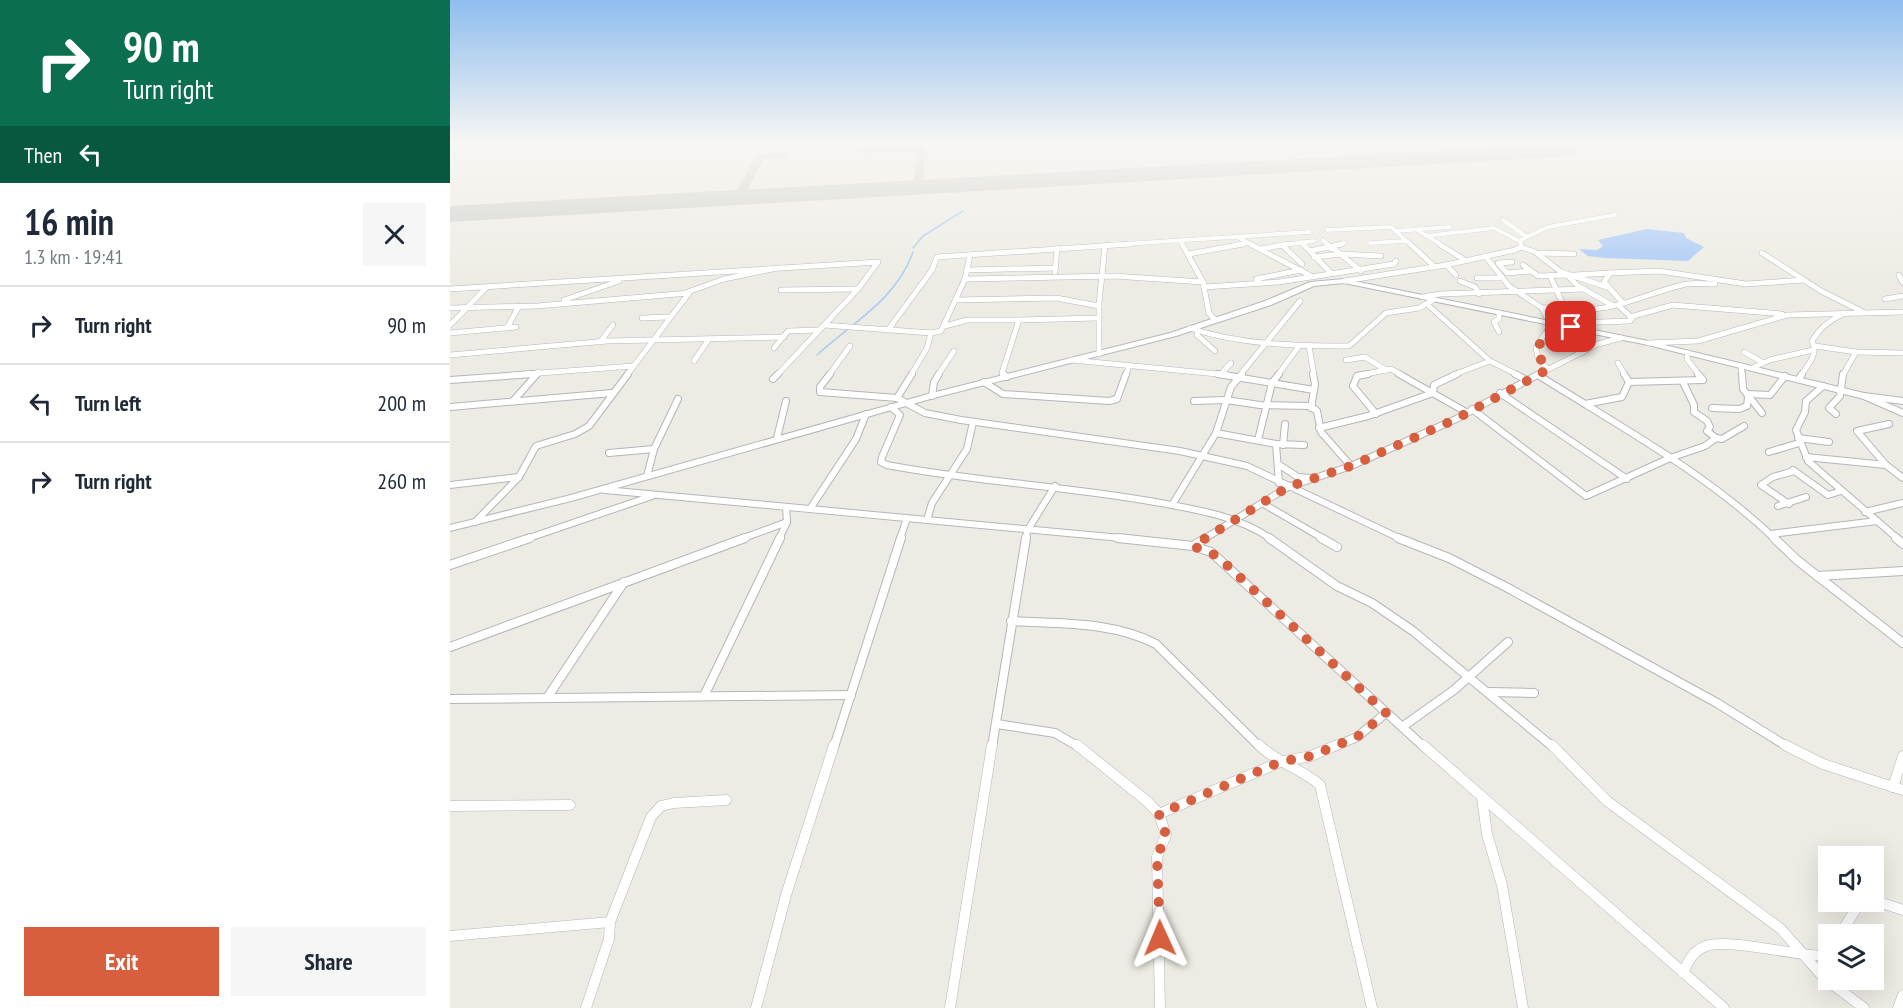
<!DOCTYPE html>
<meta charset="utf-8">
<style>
body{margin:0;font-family:"PT Sans Narrow",sans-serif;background:#f6f6f7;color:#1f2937;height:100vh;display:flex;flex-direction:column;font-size:22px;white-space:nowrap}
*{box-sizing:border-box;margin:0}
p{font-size:20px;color:#747a83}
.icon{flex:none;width:33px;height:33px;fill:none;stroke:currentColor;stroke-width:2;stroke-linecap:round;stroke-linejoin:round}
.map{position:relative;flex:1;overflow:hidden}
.sheet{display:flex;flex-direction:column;background:#fff;width:450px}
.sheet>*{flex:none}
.guide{background:#0b6e4f;color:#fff;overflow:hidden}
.fabs{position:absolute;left:1368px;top:846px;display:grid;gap:12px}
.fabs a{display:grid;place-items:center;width:66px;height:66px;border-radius:0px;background:#fff;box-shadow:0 6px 24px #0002;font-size:30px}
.pin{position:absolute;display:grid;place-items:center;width:51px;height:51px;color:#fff;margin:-26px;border-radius:12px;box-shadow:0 3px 9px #0006}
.me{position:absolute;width:66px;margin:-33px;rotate:359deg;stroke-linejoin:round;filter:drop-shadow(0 0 4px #0008)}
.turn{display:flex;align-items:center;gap:21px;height:126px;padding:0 24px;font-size:27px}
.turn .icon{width:78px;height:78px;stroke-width:2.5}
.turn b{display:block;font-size:42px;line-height:51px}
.then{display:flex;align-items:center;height:57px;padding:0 24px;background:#0003;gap:12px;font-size:22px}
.round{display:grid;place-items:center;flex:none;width:63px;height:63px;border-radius:0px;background:#f6f6f7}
.summary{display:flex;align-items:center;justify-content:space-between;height:102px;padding:0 24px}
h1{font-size:36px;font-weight:700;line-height:45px}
.cta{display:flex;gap:12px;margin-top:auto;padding:12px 24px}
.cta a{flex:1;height:69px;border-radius:0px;background:#d85f3e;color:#fff;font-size:24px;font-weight:700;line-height:69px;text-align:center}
.cta a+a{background:#f6f6f7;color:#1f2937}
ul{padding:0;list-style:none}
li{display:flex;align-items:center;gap:18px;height:78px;padding:0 24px;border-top:2px solid #e0e1e3}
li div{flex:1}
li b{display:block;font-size:22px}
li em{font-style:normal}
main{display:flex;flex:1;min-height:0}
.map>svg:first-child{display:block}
.water{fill:#aacbf7}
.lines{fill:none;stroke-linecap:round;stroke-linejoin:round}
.stream{stroke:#aacbf7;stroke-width:1.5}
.taxiway{fill:#d0d0cc;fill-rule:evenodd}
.runway{fill:#d0d0cc;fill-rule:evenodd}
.minor-far4-casing{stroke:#b4b5ba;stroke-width:4.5}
.minor-far3-casing{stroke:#b4b5ba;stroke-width:6}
.minor-far2-casing{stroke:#b4b5ba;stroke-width:8}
.minor-far1-casing{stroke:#b4b5ba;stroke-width:10}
.minor-casing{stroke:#b4b5ba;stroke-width:11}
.secondary-casing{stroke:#b5b7bc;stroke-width:2}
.minor-far4{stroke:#fff;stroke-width:4}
.minor-far3{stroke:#fff;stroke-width:5}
.minor-far2{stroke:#fff;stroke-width:6}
.minor-far1{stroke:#fff;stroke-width:8}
.minor{stroke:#fff;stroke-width:10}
.secondary{fill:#fff;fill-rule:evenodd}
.route{stroke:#d85f3e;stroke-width:10;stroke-dasharray:0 18}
</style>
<main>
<section class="sheet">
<div class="guide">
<div class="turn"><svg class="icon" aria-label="right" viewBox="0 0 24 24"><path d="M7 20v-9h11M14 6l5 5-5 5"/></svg><div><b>90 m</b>Turn right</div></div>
<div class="then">Then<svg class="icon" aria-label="left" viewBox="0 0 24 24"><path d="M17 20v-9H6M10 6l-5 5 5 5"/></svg></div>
</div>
<div class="summary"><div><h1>16 min</h1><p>1.3 km · 19:41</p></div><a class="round"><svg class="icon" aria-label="close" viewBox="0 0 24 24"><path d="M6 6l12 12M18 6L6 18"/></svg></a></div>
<ul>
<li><svg class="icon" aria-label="right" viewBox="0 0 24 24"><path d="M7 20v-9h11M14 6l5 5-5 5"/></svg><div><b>Turn right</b></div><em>90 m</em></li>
<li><svg class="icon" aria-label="left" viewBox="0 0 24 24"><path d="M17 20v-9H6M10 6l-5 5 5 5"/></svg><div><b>Turn left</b></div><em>200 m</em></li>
<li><svg class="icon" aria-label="right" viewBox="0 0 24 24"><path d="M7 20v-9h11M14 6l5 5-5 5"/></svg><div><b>Turn right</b></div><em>260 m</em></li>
</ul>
<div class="cta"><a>Exit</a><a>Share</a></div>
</section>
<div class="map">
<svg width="1453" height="1008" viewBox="0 0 1453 1008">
<rect width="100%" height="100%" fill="#edece4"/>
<polygon class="water" points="1197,229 1234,233 1236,238 1254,247 1238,261 1155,258 1138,256 1129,249 1147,250 1153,246 1148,240"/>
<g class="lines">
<g class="stream">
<polyline points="463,248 473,236 513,211"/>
<path d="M367,355C403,322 446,300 463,252"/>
</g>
<g class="taxiway">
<polygon points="475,146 473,188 468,191 463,188 467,151 414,153 409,150 414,147"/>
<polygon points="335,152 338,153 338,157 313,160 292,200 284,200 283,198 306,155"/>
</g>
<polygon class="runway" points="1116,144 1124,146 1128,151 1124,156 0,222 0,206"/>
<g class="minor-far4-casing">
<g id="minor-far4">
<polyline points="1053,220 1077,237"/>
<polyline points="877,230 941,227 961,245"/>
<polyline points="967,230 992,245"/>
<polyline points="946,231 1000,227"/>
<polyline points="976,236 1044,228 1071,242"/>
<polyline points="787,237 803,245"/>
<polyline points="873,240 878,245"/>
<polyline points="730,241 733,245"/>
<polyline points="851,242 854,245"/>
<polyline points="920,243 956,241"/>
<polyline points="659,245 860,232"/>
<polyline points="785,245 798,243"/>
<polyline points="830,245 832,245"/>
<polyline points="832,245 864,241"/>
<polyline points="889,245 894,243"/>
<polyline points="1071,245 1071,240 1098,227 1165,215"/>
</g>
</g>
<g class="minor-far3-casing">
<g id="minor-far3">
<polyline points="732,244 753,282"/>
<polyline points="800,244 861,276"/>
<polyline points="840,244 832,245 852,264"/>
<polyline points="853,244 881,273"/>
<polyline points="877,244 881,249"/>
<polyline points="960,244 985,267"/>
<polyline points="989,244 1013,259"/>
<polyline points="1071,247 1085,252 1111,272 1157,287"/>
<polyline points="883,248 911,271"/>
<polyline points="811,249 832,245"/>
<polyline points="860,251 892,244"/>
<polyline points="1090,253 1124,254"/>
<polyline points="1312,253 1371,291 1413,312"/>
<polyline points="739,254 793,244"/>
<polyline points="1035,256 1059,286 1092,308 1099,322"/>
<polyline points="864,257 891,254 931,256"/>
<polyline points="1062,262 1048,263 1057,273 1080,271"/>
<polyline points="996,265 1006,275"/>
<polyline points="1073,265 1088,276 1117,275 1128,286 1162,305"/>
<polyline points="517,270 605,268"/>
<polyline points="605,272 607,248"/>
<polyline points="1125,275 1160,273"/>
<polyline points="1449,275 1453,283"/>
<polyline points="1027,278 1052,278"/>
<polyline points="515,279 664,276 753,282 759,313 765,320"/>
<polyline points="894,281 996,265 1065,250 1071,247 1071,244"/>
<polyline points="1010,281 1025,287 1029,294"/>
<polyline points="809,283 806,279 851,270"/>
<polyline points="754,287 829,282 944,264 946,261"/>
<polyline points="0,289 428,262 408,289 327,375"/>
<polyline points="331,290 408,289"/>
<polyline points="235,293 274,279 322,269"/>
<polyline points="973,297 990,294 1135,289"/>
<polyline points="1435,299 1453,296"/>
<polyline points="114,300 169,281"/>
<polyline points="506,300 606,298 649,306"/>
<polyline points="1173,303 1154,282 1160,273 1209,271 1296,284 1354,280"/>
<polyline points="978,305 1040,361 1068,375"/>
<path d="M1114,307C1156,317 1193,294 1232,285C1242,282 1255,284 1265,284"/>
<polyline points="0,308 87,306 239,293 177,375"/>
<polyline points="1092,308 1114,307 1101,278"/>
<polyline points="1049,313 1049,319 1044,322 1049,332"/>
<polyline points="1180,317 1223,305 1332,314"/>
<polyline points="192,318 219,317"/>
<polyline points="569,320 648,318"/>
<polyline points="0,325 37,287"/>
<polyline points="374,325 481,333 491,331 515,279 520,255"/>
<polyline points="495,326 517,320 569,320 552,373 555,375"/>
<polyline points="1115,326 1117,339 1133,352"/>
<polyline points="1121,327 1122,323 1180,321 1182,318 1168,305"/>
<polyline points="57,328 69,306"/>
<path d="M740,328C790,345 847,346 899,346L936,313L969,308L983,300"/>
<polyline points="438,330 482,270 487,257 681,244"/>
<polyline points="748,332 747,335 765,351"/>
<polyline points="0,333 66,327"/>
<polyline points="150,342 163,325"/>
<polyline points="1198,343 1248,341 1337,315 1453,312"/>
<polyline points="859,346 864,375"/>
<polyline points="1365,346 1406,352 1453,353"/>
<polyline points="324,348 338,331 369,330"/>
<polyline points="1294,352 1312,362"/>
<polyline points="1238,353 1237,359 1249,375"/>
<polyline points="649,354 649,304 655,245"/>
<polyline points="0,355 157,341 334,337"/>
<polyline points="621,360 778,375"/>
<polyline points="896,360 915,357 936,370"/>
<polyline points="244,361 259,339"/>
<polyline points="1168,363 1175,375"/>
<polyline points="1291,366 1292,375"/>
<polyline points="1302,368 1320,360 1363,350"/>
<polyline points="1098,369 1088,358 1086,348 1094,335 1107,324"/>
<polyline points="771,374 781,363"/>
<polyline points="63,375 183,366"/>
<polyline points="85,375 88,372"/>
<polyline points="379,375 400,346"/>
<polyline points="461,375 477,348 481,333"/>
<polyline points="488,375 504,351"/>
<polyline points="676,375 679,366"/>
<polyline points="790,375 850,301"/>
<polyline points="828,375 849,346"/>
<polyline points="911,375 941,369 952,375"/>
<polyline points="1003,375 1040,361"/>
<polyline points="1087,375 1148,344 1171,338"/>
<path d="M1351,375C1358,365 1369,353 1362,341C1369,329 1378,321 1391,315"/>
<polyline points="1393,375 1406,352"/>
</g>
</g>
<g class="minor-far2-casing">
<g id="minor-far2">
<polyline points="380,374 370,387 370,392 447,398 475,413 511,420 730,451 797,466 951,539"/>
<polyline points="553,374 557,377"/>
<polyline points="768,374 864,390"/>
<polyline points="918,374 907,376 903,386 926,414"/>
<polyline points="949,374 1016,412"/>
<polyline points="1065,374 1077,380"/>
<polyline points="1292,374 1293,389 1312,413"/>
<path d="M1088,375C1169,426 1256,473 1325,539"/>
<polyline points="323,379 328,374"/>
<polyline points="1349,379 1352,374"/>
<polyline points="0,380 83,374"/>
<polyline points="534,382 553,394 659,401 667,399 676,374"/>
<polyline points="1179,382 1253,380 1248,374"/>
<polyline points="1233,382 1244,405 1244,412 1257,421 1260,427 1257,431 1266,438"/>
<polyline points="1373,386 1356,401 1355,412 1346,430 1358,461 1448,539"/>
<polyline points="1050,393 1177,479"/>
<polyline points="1297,394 1320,395 1335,376"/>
<polyline points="482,396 484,382 489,374"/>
<polyline points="1414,396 1453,413"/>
<polyline points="447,398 462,374"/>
<polyline points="63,401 87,374"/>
<polyline points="744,401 776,400 810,405 860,406 867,411 871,432 901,466"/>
<polyline points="1135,404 1172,397 1179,382 1174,374"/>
<polyline points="0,407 162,393"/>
<path d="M441,407L450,415L432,457L431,462L437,465C526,482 616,486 705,502C744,509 789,516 821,539"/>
<polyline points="861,408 865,384 863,374"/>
<polyline points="1262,408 1289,409 1297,406 1298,397"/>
<polyline points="1022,409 1136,496 1220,458 1255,446 1266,438 1272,439 1294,426"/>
<polyline points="1386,414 1379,408 1390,396 1393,374"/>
<polyline points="1439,424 1407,431 1436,465 1453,478"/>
<polyline points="869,428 918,416 983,393 984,385 1007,374"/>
<polyline points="766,433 826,444 829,483"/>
<polyline points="327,438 336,401"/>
<polyline points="1348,438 1379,442"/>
<polyline points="808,440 822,383 829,374"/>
<polyline points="826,444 854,445"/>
<polyline points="833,445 835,424"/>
<polyline points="1319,452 1349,443"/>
<polyline points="159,453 204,449"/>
<polyline points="1356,457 1436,465"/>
<polyline points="828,464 848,477 861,478"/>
<polyline points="1343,470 1378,495 1391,491"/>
<polyline points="197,476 204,449 228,399"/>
<polyline points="0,485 69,477"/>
<polyline points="155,490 682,539"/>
<polyline points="812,503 874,539"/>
<polyline points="1339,504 1311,485 1323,477 1344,471"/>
<polyline points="722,505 766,433 781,387 792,374"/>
<polyline points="1328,506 1356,497"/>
<polyline points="360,509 406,439 416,414"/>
<polyline points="1415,512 1453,503"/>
<polyline points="477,520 482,503 517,449 523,422"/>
<polyline points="25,522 69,477 86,446 125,434 139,426 178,374"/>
<polyline points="1321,534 1427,521"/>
<polyline points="76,539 202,496"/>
<polyline points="291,539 337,522 336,507"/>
<polyline points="329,539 337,522"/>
<polyline points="450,539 457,518"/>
<polyline points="576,539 577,531 605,486"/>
<polyline points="754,539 838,487 901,466 1006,419 1089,374"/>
</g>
</g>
<g class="minor-far1-casing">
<g id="minor-far1">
<polyline points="668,538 743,546 761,552 974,747"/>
<polyline points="819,538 887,586 922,603 963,631 1103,747"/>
<polyline points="871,538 887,547"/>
<polyline points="948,538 999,558 1058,588 1267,703 1338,747"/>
<polyline points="1324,538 1347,560 1453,643"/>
<polyline points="1446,538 1453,544"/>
<polyline points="743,546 756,538"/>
<polyline points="0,565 80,538"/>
<polyline points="1367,576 1453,571"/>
<path d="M561,621C609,624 662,621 706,644L810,747"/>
<polyline points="0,647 295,538"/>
<polyline points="1040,692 1084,693"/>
<polyline points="254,696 330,538"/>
<polyline points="97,698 174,582"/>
<polyline points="0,699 401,695"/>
<polyline points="547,724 605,733 629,747"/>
<polyline points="952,727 1004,690 1058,642"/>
<polyline points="384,747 451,538"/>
<polyline points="542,747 576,538"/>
<polyline points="884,747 907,737 936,713"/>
</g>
</g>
<g class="minor-casing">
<g id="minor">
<polyline points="627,745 698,802 709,814 716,835 707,857 710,1008"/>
<path d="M809,745C826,762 852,769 870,785L922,1008"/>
<polyline points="973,745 1274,1008"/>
<polyline points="1102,745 1157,801 1331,929 1374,978 1414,1008"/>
<polyline points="1335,745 1373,764 1443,787"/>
<polyline points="1453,756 1443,787 1453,790"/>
<polyline points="1032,798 1037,834 1052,885 1073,1008"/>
<polyline points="0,806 120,805"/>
<polyline points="709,814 830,762 861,756 887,745"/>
<polyline points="1390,934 1410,903 1435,904 1453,910"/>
<polyline points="0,936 160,922"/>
<path d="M1233,973C1238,961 1243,951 1256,946C1278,938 1346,956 1376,956L1378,953"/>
<polyline points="136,1008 159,939 160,922 201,817 211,806 224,803 276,800"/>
<polyline points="306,1008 336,895 384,745"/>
<polyline points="500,1008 542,745"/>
<polyline points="1448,1008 1453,995"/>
</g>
</g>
<g class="secondary-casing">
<polygon id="secondary" points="894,279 1198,341 1414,393 1453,398 1453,404 1414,399 1198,345 894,283 864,286 821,305 726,336 484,398 125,500 0,531 0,525 117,496 478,394 720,333 815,301 860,282"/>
</g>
<use href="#minor-far4" class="minor-far4"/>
<use href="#minor-far3" class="minor-far3"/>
<use href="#minor-far2" class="minor-far2"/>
<use href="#minor-far1" class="minor-far1"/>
<use href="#minor" class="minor"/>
<use href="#secondary" class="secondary"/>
</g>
<linearGradient id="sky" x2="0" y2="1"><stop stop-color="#8fbdee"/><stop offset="0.5" stop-color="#f7f6f3"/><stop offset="1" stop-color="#f7f6f3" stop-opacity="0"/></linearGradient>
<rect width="1453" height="283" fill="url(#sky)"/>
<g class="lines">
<polyline class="route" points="710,938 707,857 716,835 709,814 830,762 861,756 907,737 936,713 767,556 743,546 838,487 901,466 1006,419 1088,375 1098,369 1086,353 1094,334 1107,324 1121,327"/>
</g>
</svg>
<div class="fabs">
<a><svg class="icon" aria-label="sound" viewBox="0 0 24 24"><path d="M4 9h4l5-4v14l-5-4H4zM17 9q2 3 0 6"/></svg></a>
<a><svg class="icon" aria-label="layers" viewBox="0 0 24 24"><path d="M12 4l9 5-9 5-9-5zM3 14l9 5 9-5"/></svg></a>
</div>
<div class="pin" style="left:1121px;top:327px;background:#d93025"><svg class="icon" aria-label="arrive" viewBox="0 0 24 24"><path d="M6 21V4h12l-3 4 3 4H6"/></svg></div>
<svg class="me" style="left:710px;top:938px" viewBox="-20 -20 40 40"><path d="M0-17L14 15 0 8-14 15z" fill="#d85f3e" stroke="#fff" stroke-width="4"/></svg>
</div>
</main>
